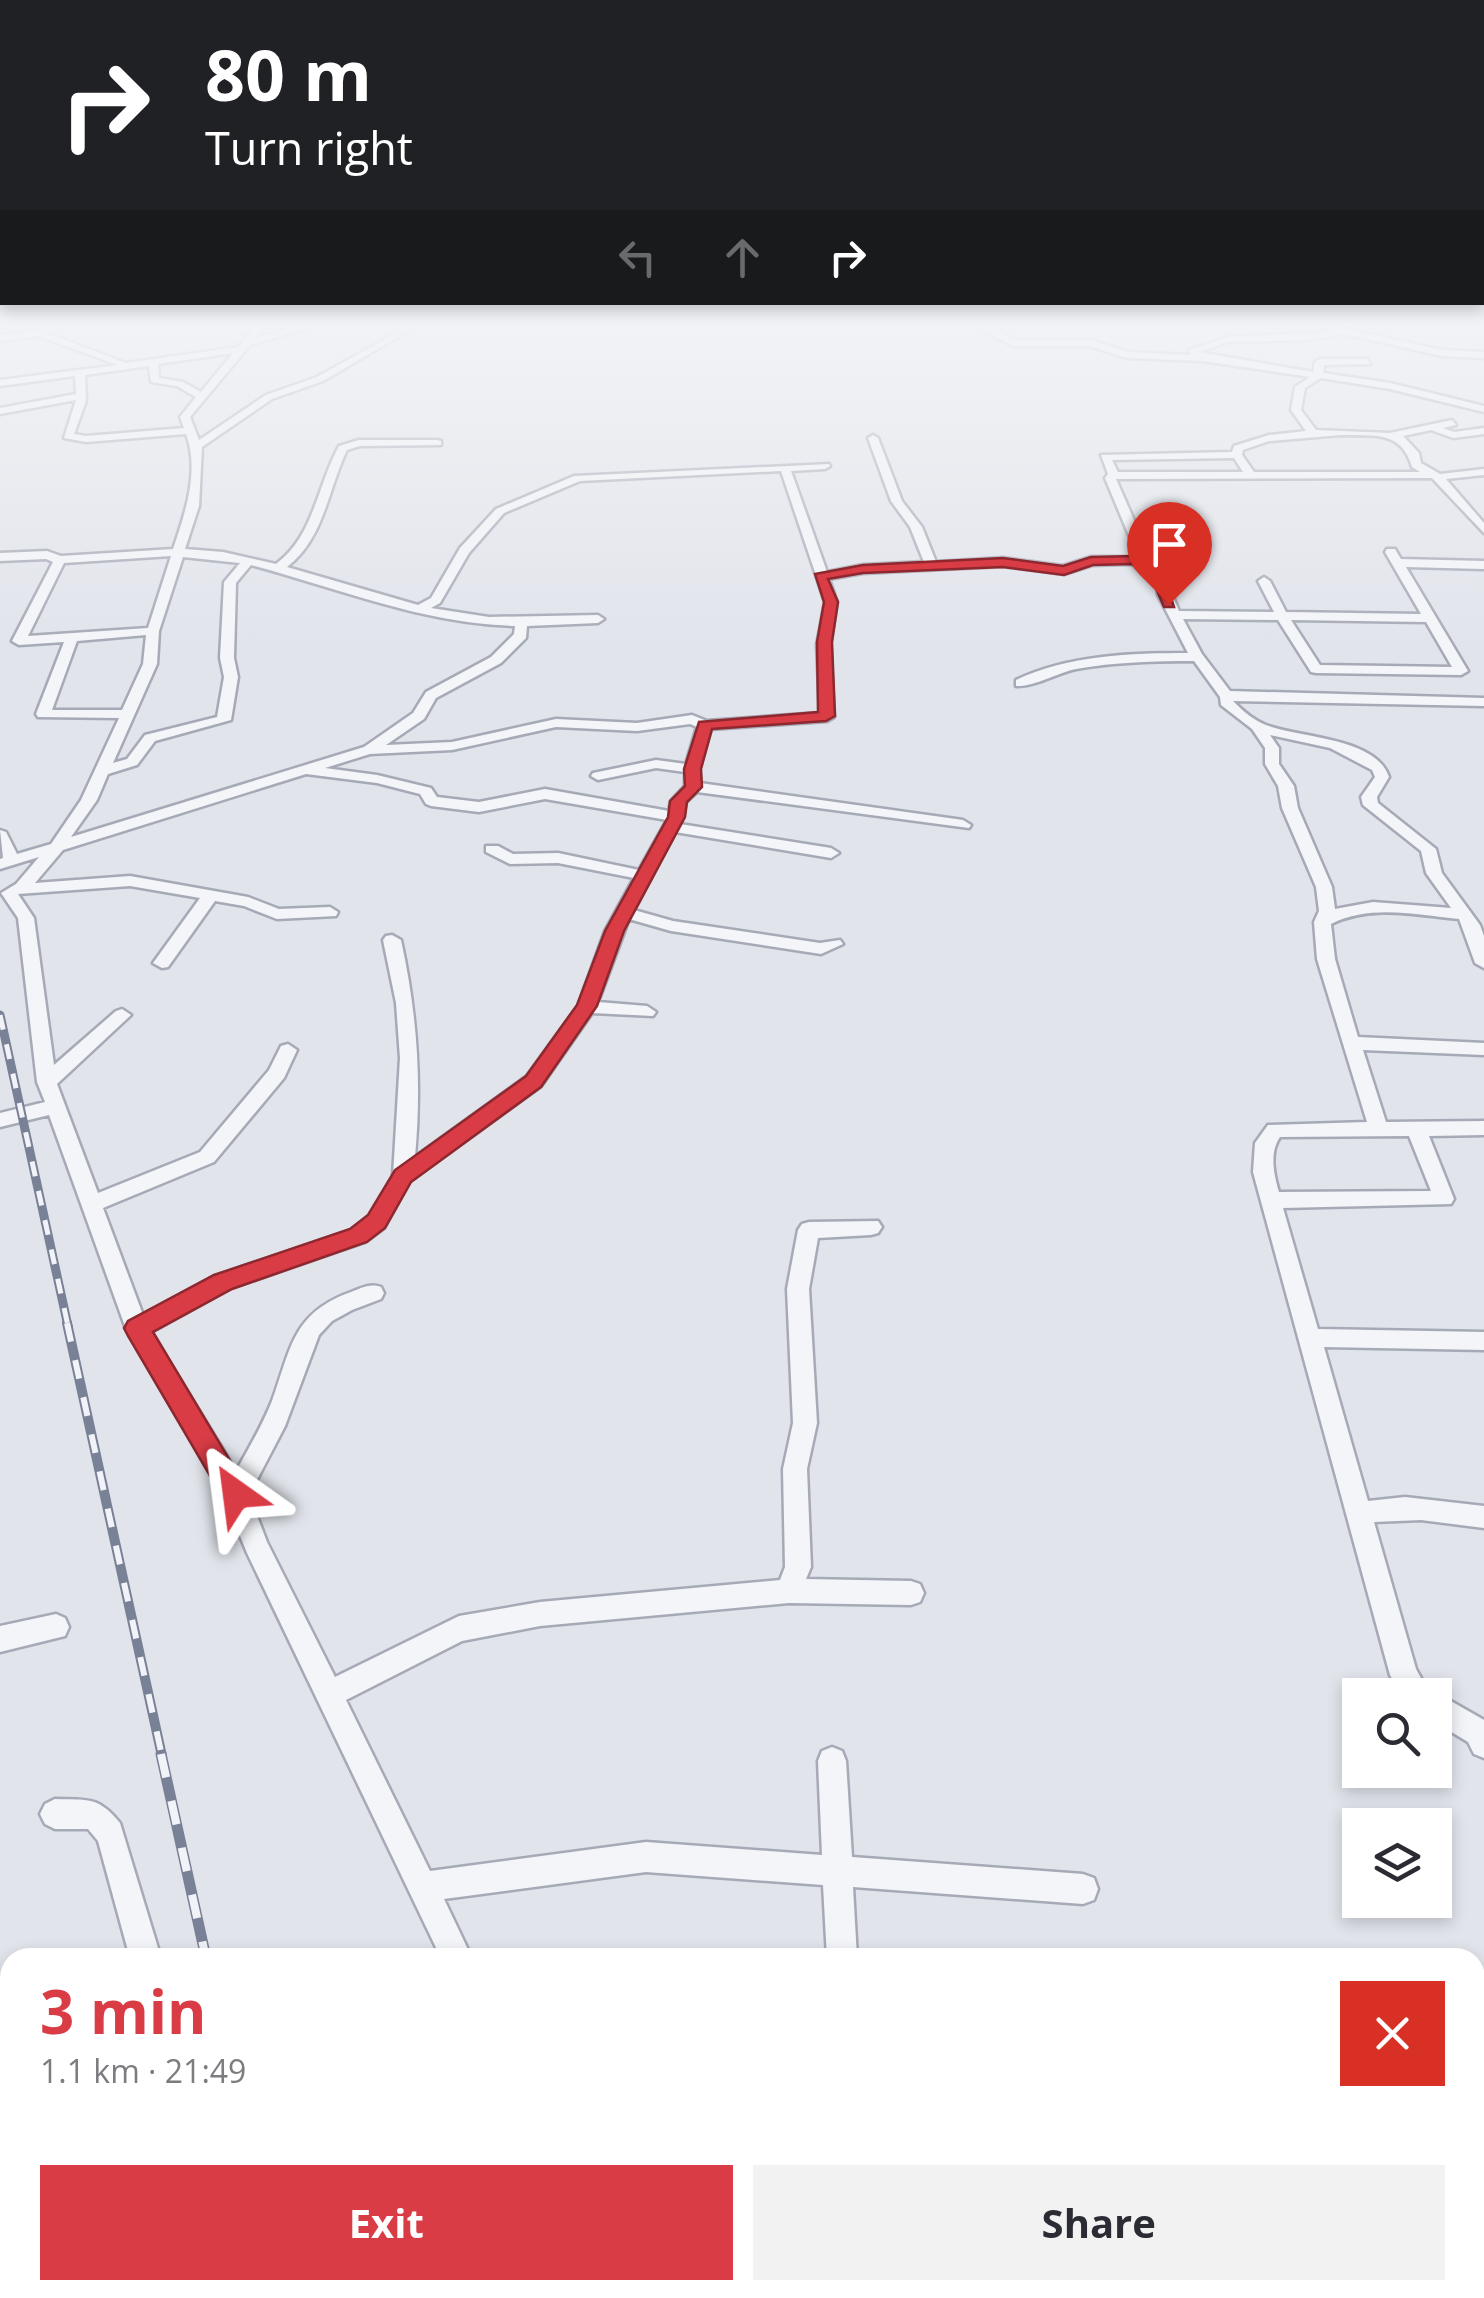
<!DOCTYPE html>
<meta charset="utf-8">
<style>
body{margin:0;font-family:"Open Sans",sans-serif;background:#f2f2f3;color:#2b2b33;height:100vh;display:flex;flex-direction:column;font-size:38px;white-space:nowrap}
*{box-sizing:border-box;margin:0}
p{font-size:32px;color:#7c7c81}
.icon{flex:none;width:55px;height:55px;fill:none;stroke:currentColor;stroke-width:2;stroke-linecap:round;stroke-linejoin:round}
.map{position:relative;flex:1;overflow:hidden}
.details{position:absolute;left:0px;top:1948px;width:1485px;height:352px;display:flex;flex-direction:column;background:#fff;border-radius:30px 30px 0 0;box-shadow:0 5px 15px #0003}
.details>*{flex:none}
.hud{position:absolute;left:0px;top:0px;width:1485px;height:305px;box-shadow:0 5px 15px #0003;background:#202124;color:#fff;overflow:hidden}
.buttons{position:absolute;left:1342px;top:1678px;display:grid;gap:20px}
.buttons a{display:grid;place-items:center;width:110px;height:110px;border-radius:0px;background:#fff;box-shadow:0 5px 15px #0003;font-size:50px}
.pin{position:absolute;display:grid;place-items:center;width:85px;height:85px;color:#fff;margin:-102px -42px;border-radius:50% 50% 50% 0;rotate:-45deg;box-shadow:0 0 10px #0007}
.pin .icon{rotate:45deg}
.me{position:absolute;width:110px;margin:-55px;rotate:329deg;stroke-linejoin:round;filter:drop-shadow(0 0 8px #0008)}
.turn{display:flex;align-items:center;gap:35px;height:210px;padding:0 40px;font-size:45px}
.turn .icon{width:130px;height:130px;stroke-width:2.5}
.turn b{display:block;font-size:70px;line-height:85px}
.lanes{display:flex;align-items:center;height:95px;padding:0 40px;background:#0003;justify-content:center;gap:50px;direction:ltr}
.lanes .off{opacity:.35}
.round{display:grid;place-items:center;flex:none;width:105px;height:105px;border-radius:0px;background:#f2f2f3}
.overview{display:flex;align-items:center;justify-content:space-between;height:170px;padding:0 40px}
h1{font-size:60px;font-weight:700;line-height:75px;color:#da3c46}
.primary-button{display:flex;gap:20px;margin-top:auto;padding:20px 40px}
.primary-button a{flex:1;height:115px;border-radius:0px;background:#da3c46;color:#fff;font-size:40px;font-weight:700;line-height:115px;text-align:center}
.primary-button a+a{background:#f2f2f3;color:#2b2b33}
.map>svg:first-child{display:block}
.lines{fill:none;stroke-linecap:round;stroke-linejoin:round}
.street-casing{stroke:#a6aab6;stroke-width:5}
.street{fill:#f4f5f9;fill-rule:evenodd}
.rail-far2-casing{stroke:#798196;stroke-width:9}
.rail-far1-casing{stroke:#798196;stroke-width:10}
.rail-casing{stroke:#798196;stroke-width:11}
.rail-far2{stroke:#f1f3f8;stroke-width:5;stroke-dasharray:15;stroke-linecap:butt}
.rail-far1{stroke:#f1f3f8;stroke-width:6;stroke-dasharray:19;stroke-linecap:butt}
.rail{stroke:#f1f3f8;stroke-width:8;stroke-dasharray:24;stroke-linecap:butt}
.route{fill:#da3c46;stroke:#8e272e;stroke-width:2.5}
</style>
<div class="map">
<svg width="1484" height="2298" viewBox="0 0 1484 2298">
<rect width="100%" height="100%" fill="#e1e4eb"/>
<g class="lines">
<g class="street-casing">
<g id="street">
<path d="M256,326H265L256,338L299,326H314L250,345L190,417L199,440L266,395L317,377L393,335L399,330L397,326H406L408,331L323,381L272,399L202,447L199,506L185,549L223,552L276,564C314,536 317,486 339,446L359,440H437L441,441V445L360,446L347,450C328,489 324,539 287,567L418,605L431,598L460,548L496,509L574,476L829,464L830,466L825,469L791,471L827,572L863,565L924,562L910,527L891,501L868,438L873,435L878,438L902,501L922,527L936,562L1003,558L1063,566L1091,557H1134L1135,550L1105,478L1108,474L1101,455L1232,452L1234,446L1269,435L1306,431L1291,410L1295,387L1310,377L1203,361L1127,358L1089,346H1013L975,326H987L1015,340H1090L1128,352L1190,355L1189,350L1228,337L1326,332L1332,331L1330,329L1334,326L1442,350L1484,352V358L1442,356L1344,334L1307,340L1228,342L1199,352L1313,372L1315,362L1320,359H1367L1370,364L1324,365L1323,373L1390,383L1484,406V412L1390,389L1321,378L1305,388L1301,410L1316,430L1390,433L1452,420L1456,425L1443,428L1454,432L1484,428V434L1453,438L1431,430L1403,436L1419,453L1421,463L1440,474L1484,469V475L1446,479L1484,523V533L1432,478L1116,479L1147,550L1145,562L1167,582L1179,611L1274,612L1258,581L1264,577L1270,581L1286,612L1421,614L1385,552L1387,549H1395L1401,559L1484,561V569L1406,567L1468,671L1461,675L1316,673L1311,672L1278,620L1183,619L1202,654L1230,691L1484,698V706L1233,701C1243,711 1253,720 1266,725C1299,738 1376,737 1389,777L1377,797L1378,803L1436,849L1442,873L1480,925L1484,936V968L1475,963L1459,919C1415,915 1372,904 1331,924L1335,959L1358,1037L1484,1043V1055L1363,1050L1386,1122L1484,1121V1135L1429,1136L1454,1199L1451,1204L1283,1208L1318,1329L1484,1332V1350L1324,1347L1368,1501L1405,1497L1484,1506V1528L1421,1520L1374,1522L1416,1669L1430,1694L1435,1692L1484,1720V1758L1474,1754L1468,1742L1435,1722V1695H1401L1390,1675L1253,1172L1255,1143L1268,1125L1367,1122L1317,959L1314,922L1319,911L1316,887L1282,808L1278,786L1265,764V748L1252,729L1221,705L1220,697L1194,661C1154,661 1115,662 1076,669C1057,673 1034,687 1016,686V680C1068,655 1131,653 1188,653L1158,595L1157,586L1132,564L1092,565L1064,574L1003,566L863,573L829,579L837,602L830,645L834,717L827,721L711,729L699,769L700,783L963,820L971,825L969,828L697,792L686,802L680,824L831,848L839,853L831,858L675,832L634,910L673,921L820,943L840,940L843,944L821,954L671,931L629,919L598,1002L647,1006L656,1012L653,1016L592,1013L541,1086L410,1181L384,1228L365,1242L231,1288L151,1332L236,1471C249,1448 262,1426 272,1401C291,1349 292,1313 351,1292C362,1288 370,1283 381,1287L384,1293L381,1299L352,1310L332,1321L319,1335L285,1426L249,1495L267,1542L335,1677L459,1616L540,1602L780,1580L785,1567L783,1469L793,1423L787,1289L798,1230L802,1224L809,1222L878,1221L882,1227L878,1233L871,1235L818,1238L809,1289L817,1423L807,1469L811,1567L806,1579L911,1581L920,1584L924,1593L920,1602L911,1605L789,1603L540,1626L462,1641L346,1700L430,1871L646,1842L822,1855L818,1761L822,1751L832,1747L842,1751L846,1761L852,1857L1083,1874L1094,1878L1098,1889L1094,1900L1083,1904L853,1887L857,1958H827L823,1885L646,1872L444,1899L472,1958H441L247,1553L225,1499L126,1329L49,1115L0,1127V1113L45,1102L37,1082L18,918L1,893L16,884L39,857L0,869V859L3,858L0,830L6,832L17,854L51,844L81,800L119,718L38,717L36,714L64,642L19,645L12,641L53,562L46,559L0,561V553L47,551L61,556L173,549C185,514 200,471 186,434L86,442L64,438L76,400L0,414V408L76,394L75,376L0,386V380L118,365L38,336L0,341V335L39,330L126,363L238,347ZM233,353L201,392L183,382L159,378L158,364ZM149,366L151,382L177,386L196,397L180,417L184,428L86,436L74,434L86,401L85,375ZM1341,435C1375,436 1401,430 1412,467L1420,472H1254L1242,455L1243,450L1269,441ZM1234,458L1243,472H1118L1112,460ZM781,471L825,602L817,645L820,713L707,721L692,715L637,723L556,719L452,742L386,745L424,719L436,698L501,663L526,638L527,626L598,623L604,619L598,615L489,617L431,608L440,603L469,553L504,513L580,481ZM171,556L148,628L28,636L64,563ZM183,557L240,563L224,582L220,658L224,677L217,717L145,735L127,759L113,763L157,664L159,631ZM251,565C337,588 424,624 515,626L514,634L491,657L426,692L413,713L364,747L71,837L97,800L108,774L137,765L155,741L231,720L238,677L234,658L236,583ZM1291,620L1426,622L1452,667L1320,665ZM146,635L143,664L122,710H52L77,641ZM690,724L697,727L686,764L656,760L593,773L591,776L598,780L656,768L685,772V786L671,801L669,811L545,789L479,802L437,797L431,788L377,775L325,768L370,754L452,750L556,727L637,731ZM1270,735L1330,748L1372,770L1375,777L1361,797L1363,805L1421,851L1426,873L1451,908L1373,902L1335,909L1332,887L1298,808L1294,786L1279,764V748ZM306,774L377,783L420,794L426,804L431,806L479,812L545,799L667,820L639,870L558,853L513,854L498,846H486V852L510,864L558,863L634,878L605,931L578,1006L527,1076L415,1157C422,1082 417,1013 401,940L392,935L386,936L383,940L396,1003L400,1058L393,1176L370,1216L351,1230L215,1276L143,1315L103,1208L214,1162L284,1078L297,1050L288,1044L281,1046L269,1070L200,1152L98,1193L57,1084L131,1015L122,1009L116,1011L54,1065L34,918L18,894L130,886L200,898L153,963L162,968L168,967L215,901L244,906L277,919L336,916L338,912L330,907L279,909L248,897L130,876L35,883L63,850ZM1409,1136L1431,1191L1279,1192C1274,1175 1269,1153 1280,1137Z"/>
<polygon points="56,1614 65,1618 69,1627 65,1636 0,1652 0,1626"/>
<path d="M55,1799C88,1800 98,1796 120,1823L161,1958H130L98,1841L88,1829H55L45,1824L40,1814L45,1804Z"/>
<polygon points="10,2154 10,2188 0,2189 0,2155"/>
<polygon points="219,2290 255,2290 257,2298 221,2298"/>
<polygon points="629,2290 666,2290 670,2298 633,2298"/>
<polygon points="860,2290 896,2290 897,2298 861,2298"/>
<polygon points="1281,2290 1317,2290 1318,2298 1282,2298"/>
</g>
</g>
<use href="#street" class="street"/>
<g class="rail-far2-casing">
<polyline id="rail-far2" points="0,1015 68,1326"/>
</g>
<g class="rail-far1-casing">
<polyline id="rail-far1" points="67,1323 162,1756"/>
</g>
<g class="rail-casing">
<g id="rail">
<polyline points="161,1754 206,1958"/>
<polyline points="271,2290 273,2298"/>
</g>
</g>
<use href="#rail-far2" class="rail-far2"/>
<use href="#rail-far1" class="rail-far1"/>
<use href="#rail" class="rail"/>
</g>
<linearGradient id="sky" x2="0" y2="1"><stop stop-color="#88b2de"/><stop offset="0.5" stop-color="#f2f3f6"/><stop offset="1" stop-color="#f2f3f6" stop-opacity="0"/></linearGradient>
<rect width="1484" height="648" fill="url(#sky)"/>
<polygon class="route" points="1135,556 1163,574 1174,607 1164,607 1152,579 1132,564 1093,565 1064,575 1003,567 863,573 828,579 838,602 832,642 835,716 826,721 712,729 701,769 702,787 687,802 685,817 624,931 597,1006 541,1087 411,1182 385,1228 367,1242 232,1289 153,1332 250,1494 246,1503 236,1506 226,1503 128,1336 124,1328 128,1321 214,1275 350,1229 368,1215 395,1170 526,1076 577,1005 605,931 668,817 670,801 685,786 684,769 699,722 818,712 817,642 824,602 815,574 863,565 1003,558 1063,566 1091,557"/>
</svg>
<div class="buttons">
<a><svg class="icon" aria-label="search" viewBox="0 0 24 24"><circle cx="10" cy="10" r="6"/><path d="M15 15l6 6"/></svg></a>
<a><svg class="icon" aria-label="layers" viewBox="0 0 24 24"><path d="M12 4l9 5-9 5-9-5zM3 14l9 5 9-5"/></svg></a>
</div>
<div class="pin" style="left:1169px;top:604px;background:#d93025"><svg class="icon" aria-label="arrive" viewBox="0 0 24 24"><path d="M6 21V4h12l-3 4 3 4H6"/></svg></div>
<svg class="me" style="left:236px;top:1494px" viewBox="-20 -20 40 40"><path d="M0-17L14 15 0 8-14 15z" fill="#da3c46" stroke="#fff" stroke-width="4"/></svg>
<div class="hud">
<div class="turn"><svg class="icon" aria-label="right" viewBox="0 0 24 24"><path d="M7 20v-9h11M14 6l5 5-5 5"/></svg><div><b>80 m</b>Turn right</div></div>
<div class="lanes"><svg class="icon off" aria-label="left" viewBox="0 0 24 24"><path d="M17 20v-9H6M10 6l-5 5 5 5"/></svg><svg class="icon off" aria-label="ahead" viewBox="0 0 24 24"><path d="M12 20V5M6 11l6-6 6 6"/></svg><svg class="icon" aria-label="right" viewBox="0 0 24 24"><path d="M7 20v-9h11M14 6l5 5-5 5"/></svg></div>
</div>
<section class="details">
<div class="overview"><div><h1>3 min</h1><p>1.1 km · 21:49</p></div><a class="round" style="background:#d93025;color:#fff"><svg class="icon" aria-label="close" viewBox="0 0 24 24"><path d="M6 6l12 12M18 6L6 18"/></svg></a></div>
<div class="primary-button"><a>Exit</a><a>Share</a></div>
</section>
</div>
